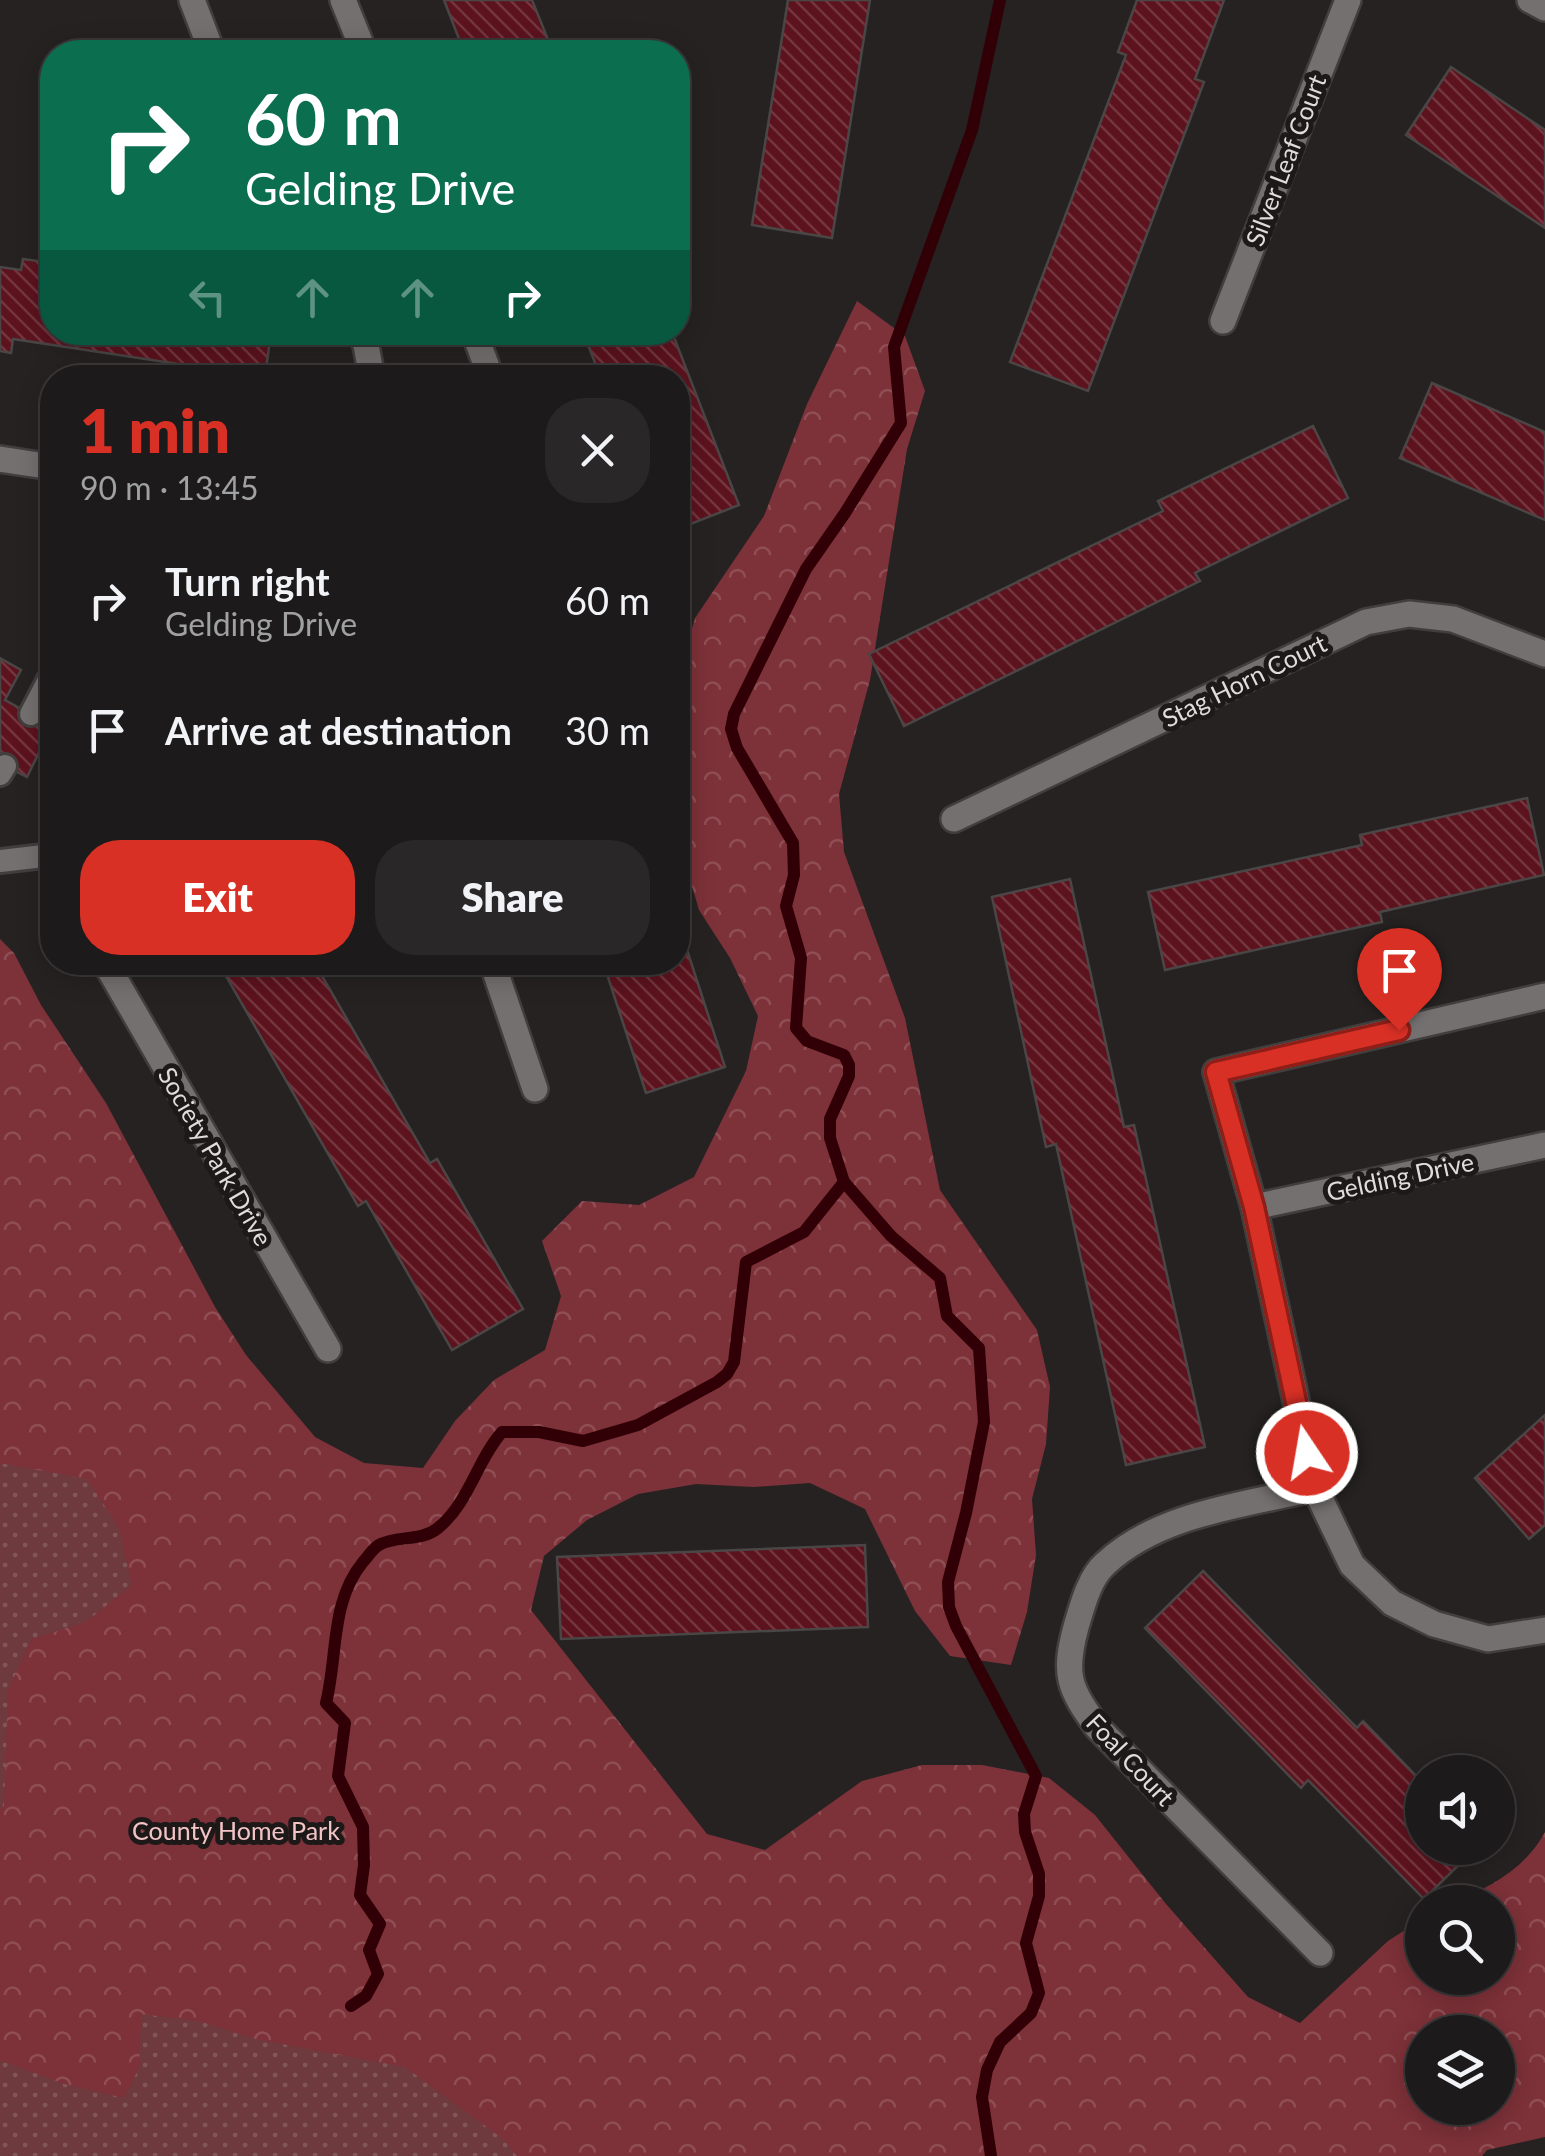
<!DOCTYPE html>
<meta charset="utf-8">
<style>
body{margin:0;font-family:Lato,sans-serif;background:#292727;color:#f1f3f6;height:100vh;display:flex;flex-direction:column;font-size:38px;white-space:nowrap}
*{box-sizing:border-box;margin:0}
p{font-size:32px;color:#a0a1a2}
.icon{flex:none;width:55px;height:55px;fill:none;stroke:currentColor;stroke-width:2;stroke-linecap:round;stroke-linejoin:round}
.map{position:relative;flex:1;overflow:hidden}
.side{position:absolute;left:40px;top:365px;width:650px;height:610px;display:flex;flex-direction:column;background:#1c1a1a;border-radius:40px;box-shadow:0 5px 25px #0003,0 0 0 2px #3a3839}
.side>*{flex:none}
.hud{position:absolute;left:40px;top:40px;width:650px;height:305px;border-radius:40px;box-shadow:0 5px 25px #0003,0 0 0 2px #3a3839;background:#0b6e4f;color:#fff;overflow:hidden}
.tools{position:absolute;left:1405px;top:1755px;display:grid;gap:20px}
.tools a{display:grid;place-items:center;width:110px;height:110px;border-radius:50%;background:#1c1a1a;box-shadow:0 5px 25px #0003,0 0 0 2px #3a3839;font-size:50px}
.pin{position:absolute;display:grid;place-items:center;width:85px;height:85px;color:#fff;margin:-102px -42px;border-radius:50% 50% 50% 0;rotate:-45deg;box-shadow:0 0 10px #0007}
.pin .icon{rotate:45deg}
.me{position:absolute;width:110px;margin:-55px;rotate:348deg;stroke-linejoin:round;filter:drop-shadow(0 0 8px #0008)}
.turn{display:flex;align-items:center;gap:35px;height:210px;padding:0 40px;font-size:45px}
.turn .icon{width:130px;height:130px;stroke-width:2.5}
.turn b{display:block;font-size:70px;line-height:85px}
.lanes{display:flex;align-items:center;height:95px;padding:0 40px;background:#0003;justify-content:center;gap:50px;direction:ltr}
.lanes .off{opacity:.35}
.round{display:grid;place-items:center;flex:none;width:105px;height:105px;border-radius:40px;background:#292727}
.headline{display:flex;align-items:center;justify-content:space-between;height:170px;padding:0 40px}
h1{font-size:60px;font-weight:800;line-height:75px;color:#d93025}
.primary-button{display:flex;gap:20px;margin-top:auto;padding:20px 40px}
.primary-button a{flex:1;height:115px;border-radius:40px;background:#d93025;color:#fff;font-size:40px;font-weight:800;line-height:115px;text-align:center}
.primary-button a+a{background:#292727;color:#f1f3f6}
ul{padding:0;list-style:none}
li{display:flex;align-items:center;gap:30px;height:130px;padding:0 40px}
li div{flex:1}
li b{display:block;font-size:38px}
li em{font-style:normal}
.map>svg:first-child{display:block}
.grass{fill:url(#grass-dots)}
.forest{fill:url(#forest-crowns);fill-rule:evenodd}
.lines{fill:none;stroke-linecap:round;stroke-linejoin:round}
.stream{stroke:#310006;stroke-width:12}
.building{fill:url(#building-back-hatch);stroke:#4a4646;stroke-width:2.5}
.lane-casing{stroke:#413e3e;stroke-width:28}
.street-casing{stroke:#413e3e;stroke-width:30}
.lane{stroke:#757070;stroke-width:22}
.street{stroke:#757070;stroke-width:25}
.route-casing{stroke:#8d1f18;stroke-width:25}
.route{stroke:#d93025;stroke-width:18}
.labels{text-anchor:middle;dominant-baseline:central;stroke-width:10;stroke-linejoin:round;paint-order:stroke}
.street-label{font-size:25px;fill:#dfdcdc;stroke:#1d1919}
.park-label{font-size:25px;fill:#f3c4c5;stroke:#1d1919}
</style>
<div class="map">
<svg width="1545" height="2156" viewBox="0 0 1545 2156">
<defs>
<pattern id="grass-dots" width="8" height="8" patternUnits="userSpaceOnUse" patternTransform="scale(2.5)"><rect width="8" height="8" fill="#6e3a3d"/><path d="M2 2h.1M6 6h.1" fill="none" stroke="#825658" stroke-width="1.8" stroke-linecap="round"/></pattern>
<pattern id="forest-crowns" width="20" height="18" patternUnits="userSpaceOnUse" patternTransform="scale(2.5)"><rect width="20" height="18" fill="#7d3138"/><path d="M2 6a3 3 0 1 1 6 0M12 15a3 3 0 1 1 6 0" fill="none" stroke="#8f4e54"/></pattern>
<pattern id="building-back-hatch" width="6" height="6" patternUnits="userSpaceOnUse" patternTransform="scale(2.5)"><rect width="6" height="6" fill="#5c131e"/><path d="M-1 5l2 2M0 0l6 6M5-1l2 2" fill="none" stroke="#73353e"/></pattern>
</defs>
<rect width="100%" height="100%" fill="#262222"/>
<polygon class="grass" points="0,939 697,2156 0,2156"/>
<path class="forest" d="M857,301L905,336L925,391L907,449L870,680L839,794L844,852L905,1018L940,1190L1037,1330L1050,1387L1046,1444L1032,1499L1036,1555L1027,1612L1011,1665L950,1656L915,1611L865,1509L810,1483L754,1487L696,1484L638,1494L587,1520L544,1556L531,1610L707,1834L765,1850L862,1781L922,1765H982L1049,1778L1095,1815L1166,1904L1248,1997L1300,2023L1388,1941L1422,1919V1978H1498V1902H1454C1491,1887 1526,1868 1545,1832V2137L1487,2150L1482,2156H517L503,2139L405,2067L255,2039L199,2021L141,2014L139,2068L124,2098L64,2084L0,2060V1809L4,1807L8,1690L32,1639L86,1622L132,1585L119,1528L87,1479L0,1463V939L14,953L41,1005L106,1103L215,1307L246,1355L315,1437L364,1463L423,1468L455,1421L494,1380L545,1350L561,1296L542,1241L582,1201L639,1205L694,1177L746,1071L758,1016L730,958L699,910L682,852L685,734L679,675L695,618L764,516L807,404ZM1422,2032H1498V2108H1422Z"/>
<g class="lines">
<g class="stream">
<path d="M351,2006L366,1996L378,1974L369,1950L380,1924L360,1895L364,1865L363,1827L338,1776L345,1723L326,1703C338,1655 330,1602 363,1562C368,1557 372,1549 379,1545C396,1535 421,1542 438,1528C469,1503 477,1460 502,1432H539L583,1441L638,1425L717,1382L727,1374L734,1362L746,1262L804,1232L844,1182"/>
<polyline points="991,2156 982,2097 987,2070 1000,2042 1031,2013 1039,1993 1026,1943 1039,1896 1039,1874 1025,1832 1024,1814 1036,1776 956,1626 949,1607 948,1582 966,1513 984,1422 979,1348 947,1316 940,1278 891,1236 844,1182 830,1138 830,1119 849,1076 849,1065 844,1055 807,1041 796,1028 801,958 786,906 794,875 793,843 737,748 731,729 734,714 806,569 845,513 901,423 894,347 972,130 1000,0"/>
</g>
</g>
<g class="building">
<polygon points="444,0 532,0 553,52 464,52"/>
<polygon points="788,0 870,0 832,238 752,225"/>
<polygon points="1137,0 1224,0 1195,79 1204,82 1088,391 1010,362 1126,55 1118,52"/>
<polygon points="1451,67 1545,130 1545,228 1406,135"/>
<polygon points="23,259 52,263 52,332 271,332 265,377 13,339 11,353 0,351 0,267 21,270"/>
<polygon points="583,332 672,332 739,505 678,529 678,378 601,378"/>
<polygon points="1432,383 1545,432 1545,520 1400,458"/>
<polygon points="1313,426 1348,498 1195,573 1200,581 904,726 869,654 1163,511 1158,501"/>
<polygon points="0,658 21,670 5,700 52,726 27,777 0,763"/>
<polygon points="1527,798 1544,875 1380,912 1382,922 1165,970 1148,892 1362,845 1360,835"/>
<polygon points="1070,879 1124,1127 1134,1125 1205,1447 1126,1465 1056,1144 1046,1147 992,897"/>
<polygon points="678,922 725,1067 646,1093 603,962 678,962"/>
<polygon points="218,962 314,962 430,1163 437,1159 523,1309 452,1350 366,1201 358,1206"/>
<polygon points="1545,1415 1545,1525 1529,1539 1475,1478"/>
<polygon points="865,1545 868,1627 561,1639 557,1557"/>
<polygon points="1203,1571 1357,1728 1363,1721 1422,1782 1422,1848 1476,1848 1424,1899 1308,1780 1301,1788 1145,1628"/>
</g>
<g class="lines">
<g class="lane-casing">
<g id="lane">
<polyline points="31,714 52,674"/>
<polyline points="0,774 5,766"/>
<polyline points="0,861 52,855"/>
</g>
</g>
<g class="street-casing">
<g id="street">
<polyline points="192,0 212,52"/>
<polyline points="343,0 364,52"/>
<polyline points="1530,0 1545,8"/>
<polyline points="1223,321 1348,0"/>
<polyline points="360,332 366,345 372,378"/>
<polyline points="474,332 491,378"/>
<polyline points="0,459 52,467"/>
<polyline points="954,819 1366,622 1409,614 1453,619 1545,654"/>
<polyline points="105,962 328,1349"/>
<polyline points="492,962 535,1089"/>
<polyline points="1545,996 1216,1072 1254,1207 1315,1488 1352,1565 1392,1603 1434,1624 1488,1639 1545,1630"/>
<polyline points="1254,1207 1545,1145"/>
<path d="M1315,1488C1246,1505 1159,1513 1105,1564C1089,1578 1082,1607 1076,1627C1063,1675 1069,1688 1097,1727L1320,1953"/>
</g>
</g>
<use href="#lane" class="lane"/>
<use href="#street" class="street"/>
</g>
<g class="lines">
<g class="route-casing">
<polyline id="route" points="1307,1453 1254,1207 1216,1072 1399,1030"/>
</g>
<use href="#route" class="route"/>
</g>
<g class="labels">
<g class="street-label">
<text transform="translate(1285 160) rotate(-69)">Silver Leaf Court</text>
<text transform="translate(1244 680) rotate(-26)">Stag Horn Court</text>
<text transform="translate(216 1156) rotate(60)">Society Park Drive</text>
<text transform="translate(1400 1176) rotate(-12)">Gelding Drive</text>
<text transform="translate(1131 1759) rotate(47)">Foal Court</text>
</g>
<g class="park-label">
<text x="236" y="1830">County Home Park</text>
</g>
</g>
</svg>
<div class="tools">
<a><svg class="icon" aria-label="sound" viewBox="0 0 24 24"><path d="M4 9h4l5-4v14l-5-4H4zM17 9q2 3 0 6"/></svg></a>
<a><svg class="icon" aria-label="search" viewBox="0 0 24 24"><circle cx="10" cy="10" r="6"/><path d="M15 15l6 6"/></svg></a>
<a><svg class="icon" aria-label="layers" viewBox="0 0 24 24"><path d="M12 4l9 5-9 5-9-5zM3 14l9 5 9-5"/></svg></a>
</div>
<div class="pin" style="left:1399px;top:1030px;background:#d93025"><svg class="icon" aria-label="arrive" viewBox="0 0 24 24"><path d="M6 21V4h12l-3 4 3 4H6"/></svg></div>
<svg class="me" style="left:1307px;top:1453px" viewBox="-20 -20 40 40"><circle r="17" fill="#d93025" stroke="#fff" stroke-width="3"/><path d="M0-11L8 9 0 5-8 9z" fill="#fff"/></svg>
<div class="hud">
<div class="turn"><svg class="icon" aria-label="right" viewBox="0 0 24 24"><path d="M7 20v-9h11M14 6l5 5-5 5"/></svg><div><b>60 m</b>Gelding Drive</div></div>
<div class="lanes"><svg class="icon off" aria-label="left" viewBox="0 0 24 24"><path d="M17 20v-9H6M10 6l-5 5 5 5"/></svg><svg class="icon off" aria-label="ahead" viewBox="0 0 24 24"><path d="M12 20V5M6 11l6-6 6 6"/></svg><svg class="icon off" aria-label="ahead" viewBox="0 0 24 24"><path d="M12 20V5M6 11l6-6 6 6"/></svg><svg class="icon" aria-label="right" viewBox="0 0 24 24"><path d="M7 20v-9h11M14 6l5 5-5 5"/></svg></div>
</div>
<section class="side">
<div class="headline"><div><h1>1 min</h1><p>90 m · 13:45</p></div><a class="round"><svg class="icon" aria-label="close" viewBox="0 0 24 24"><path d="M6 6l12 12M18 6L6 18"/></svg></a></div>
<ul>
<li><svg class="icon" aria-label="right" viewBox="0 0 24 24"><path d="M7 20v-9h11M14 6l5 5-5 5"/></svg><div><b>Turn right</b><p>Gelding Drive</p></div><em>60 m</em></li>
<li><svg class="icon" aria-label="arrive" viewBox="0 0 24 24"><path d="M6 21V4h12l-3 4 3 4H6"/></svg><div><b>Arrive at destination</b></div><em>30 m</em></li>
</ul>
<div class="primary-button"><a>Exit</a><a>Share</a></div>
</section>
</div>
